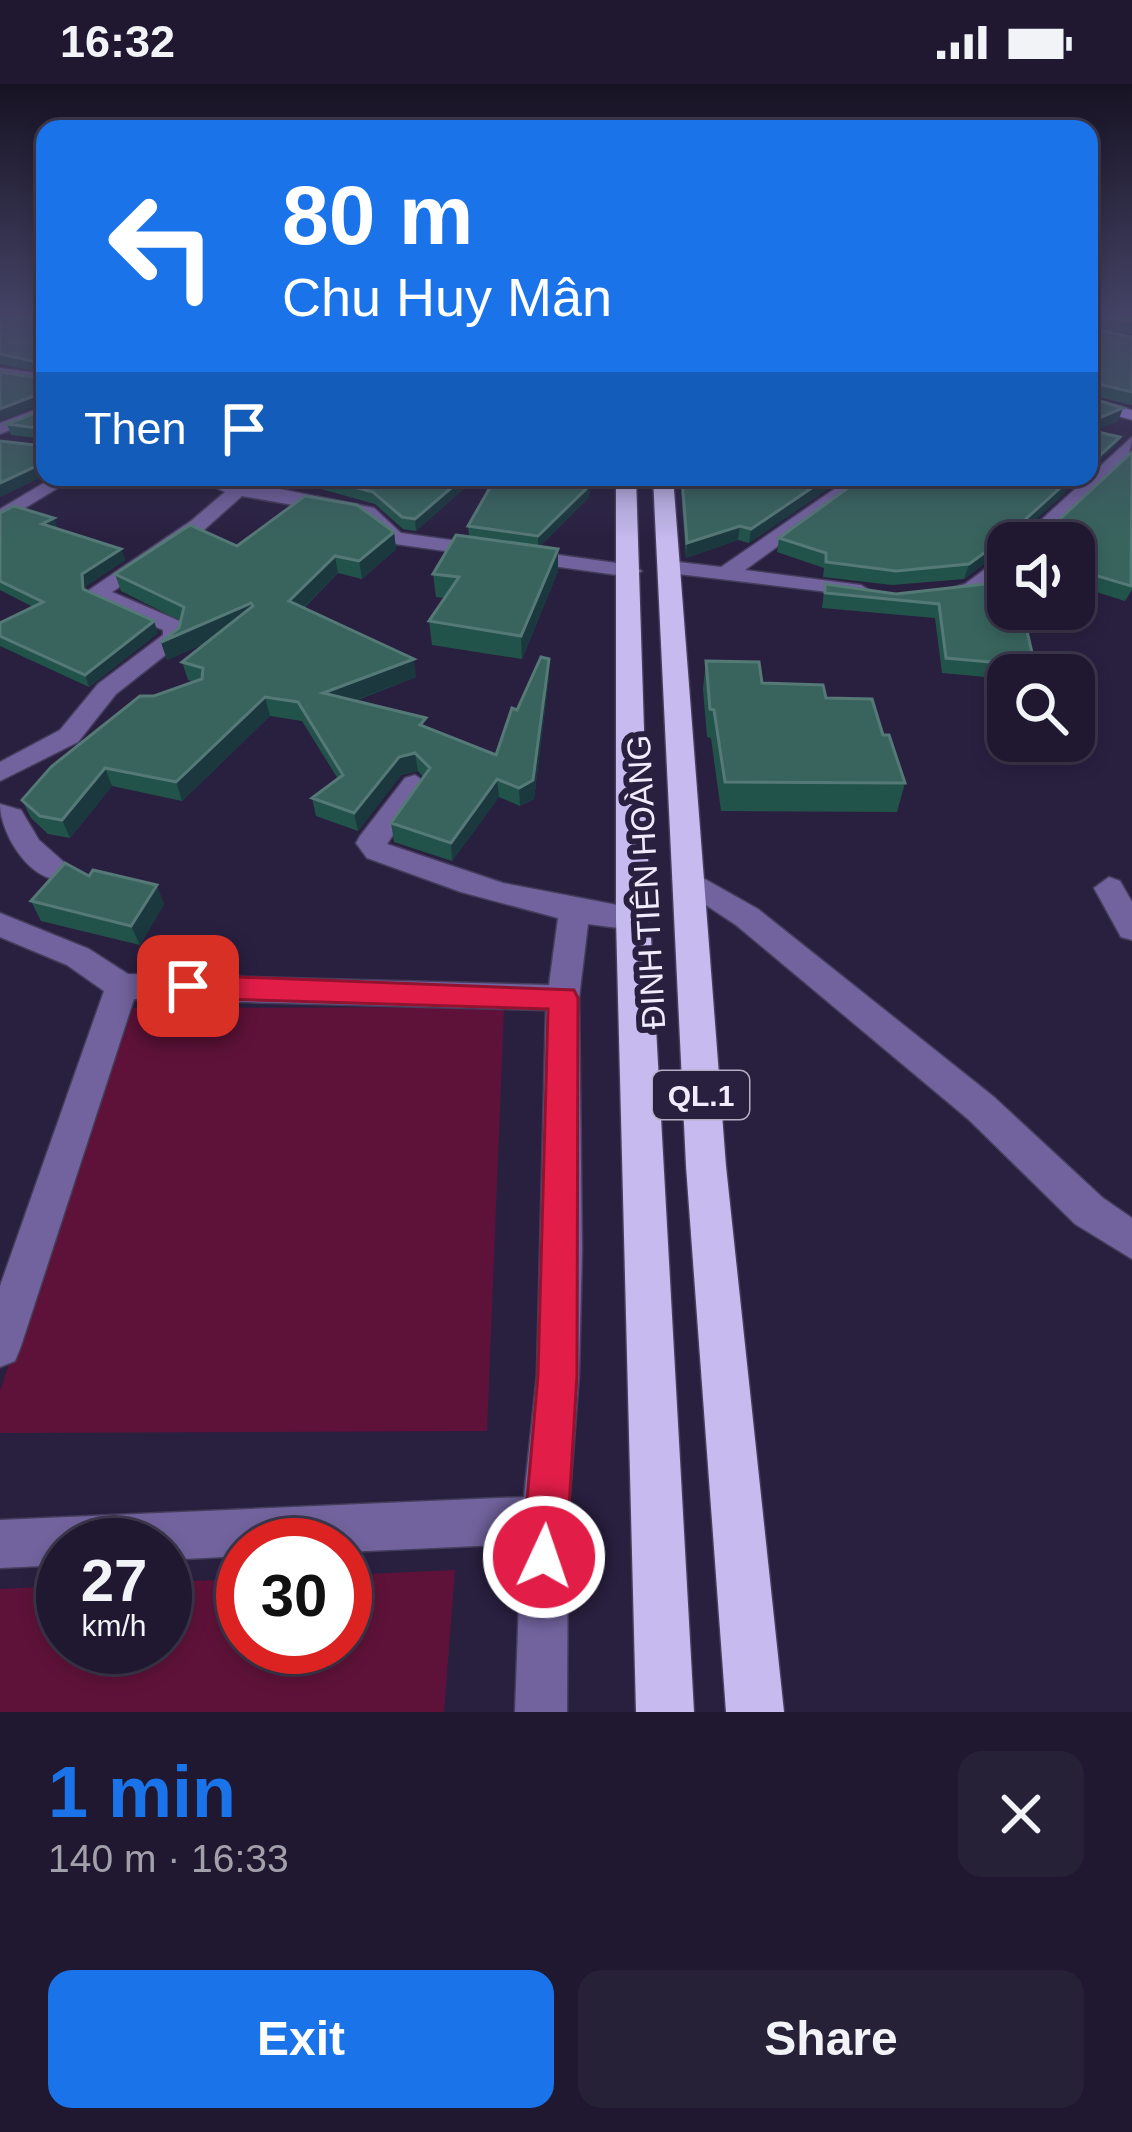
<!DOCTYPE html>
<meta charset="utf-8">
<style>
body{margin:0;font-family:Arial,sans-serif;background:#272138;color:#f1f3f6;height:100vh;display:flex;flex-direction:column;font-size:45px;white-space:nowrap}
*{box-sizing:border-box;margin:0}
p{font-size:39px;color:#a1a0ab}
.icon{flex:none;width:66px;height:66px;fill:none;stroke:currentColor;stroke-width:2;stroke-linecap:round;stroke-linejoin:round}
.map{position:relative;height:1628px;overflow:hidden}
.drawer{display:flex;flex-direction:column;background:#1f1830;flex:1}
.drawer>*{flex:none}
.banner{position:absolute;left:36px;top:36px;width:1062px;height:366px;border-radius:24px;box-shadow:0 6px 18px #0003,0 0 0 3px #3c374c;background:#1a73e8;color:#fff;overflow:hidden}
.buttons{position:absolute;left:987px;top:438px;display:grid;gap:24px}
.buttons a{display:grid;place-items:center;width:108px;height:108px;border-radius:24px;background:#1f1830;box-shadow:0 6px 18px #0003,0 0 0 3px #3c374c;font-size:60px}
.speed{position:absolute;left:36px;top:1434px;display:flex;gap:24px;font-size:60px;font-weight:700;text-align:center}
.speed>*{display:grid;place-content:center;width:156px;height:156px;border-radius:50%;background:#1f1830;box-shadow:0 6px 18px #0003,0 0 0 3px #3c374c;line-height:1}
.speed small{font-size:30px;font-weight:400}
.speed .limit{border:18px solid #d22;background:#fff;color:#111}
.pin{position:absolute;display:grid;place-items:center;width:102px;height:102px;color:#fff;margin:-51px;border-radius:24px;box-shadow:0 6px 18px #0006}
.me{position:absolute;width:132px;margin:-66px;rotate:3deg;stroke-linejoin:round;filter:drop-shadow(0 0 9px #0008)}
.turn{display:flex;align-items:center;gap:42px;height:252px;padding:0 48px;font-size:54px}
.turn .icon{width:156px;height:156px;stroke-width:2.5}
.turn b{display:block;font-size:84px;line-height:102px}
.then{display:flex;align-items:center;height:114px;padding:0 48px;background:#0003;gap:24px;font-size:45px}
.round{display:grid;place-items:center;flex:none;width:126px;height:126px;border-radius:24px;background:#272138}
.head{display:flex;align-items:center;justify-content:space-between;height:204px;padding:0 48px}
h1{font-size:72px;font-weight:700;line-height:90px;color:#1a73e8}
.primary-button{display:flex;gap:24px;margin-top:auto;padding:24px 48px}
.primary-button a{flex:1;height:138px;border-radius:24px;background:#1a73e8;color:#fff;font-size:48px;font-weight:700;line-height:138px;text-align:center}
.primary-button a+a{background:#272138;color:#f1f3f6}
.status{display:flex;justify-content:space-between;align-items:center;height:84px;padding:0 60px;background:#1f1830;direction:ltr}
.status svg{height:33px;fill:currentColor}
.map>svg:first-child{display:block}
.green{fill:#5f1239}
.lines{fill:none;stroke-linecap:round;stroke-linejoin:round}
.minor-casing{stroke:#453d5b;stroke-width:3}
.secondary-casing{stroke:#453d5b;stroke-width:3}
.trunk-casing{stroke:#453d5b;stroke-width:3}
.minor{fill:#72639e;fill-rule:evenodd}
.secondary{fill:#9d83e3;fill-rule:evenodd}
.trunk{fill:#c6baee;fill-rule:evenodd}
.wall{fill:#22534a}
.shaded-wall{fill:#1b383e}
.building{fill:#38645d;stroke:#557976;stroke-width:3}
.route{fill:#e11d48;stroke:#92132f;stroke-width:3}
.labels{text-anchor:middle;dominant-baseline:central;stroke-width:12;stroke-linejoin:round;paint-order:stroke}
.shield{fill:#292040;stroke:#b4afc5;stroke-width:3}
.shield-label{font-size:30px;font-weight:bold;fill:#f0ecfe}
.street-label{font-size:33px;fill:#f0ecfe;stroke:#292040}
</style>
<div class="status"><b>16:32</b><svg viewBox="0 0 49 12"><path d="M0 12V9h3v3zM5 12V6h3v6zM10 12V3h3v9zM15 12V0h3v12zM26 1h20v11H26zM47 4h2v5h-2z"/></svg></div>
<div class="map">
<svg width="1132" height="1628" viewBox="0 0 1132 1628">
<rect width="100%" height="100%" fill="#292040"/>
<g class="green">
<polygon points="504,923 487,1347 0,1349 0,1307 133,924"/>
<polygon points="455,1486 444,1628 0,1628 0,1505 63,1502 63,1563 165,1563 165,1498 243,1495 243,1563 345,1563 345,1491"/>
</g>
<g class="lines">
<g class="minor-casing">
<g id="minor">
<polygon points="0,284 45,290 45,300 0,294"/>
<polygon points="45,322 45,333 0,350 0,339"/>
<path d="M1132,353C1132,395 1068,432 1038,459H1016Z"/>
<polygon points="54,393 76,393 0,439 0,425"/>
<polygon points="193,393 220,393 374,424 401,449 631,481 642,487 631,493 395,460 361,433 242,412 205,445 112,508 182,538 182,558 116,610 78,658 0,697 0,678 60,646 98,600 163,551 163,546 92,516 89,506 191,437 225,408"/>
<polygon points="852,393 873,393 745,486 861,501 872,508 869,513 670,489 659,483 670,477 721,483"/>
<polygon points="1008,468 1008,485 980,510 938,519 927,512 965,500"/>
<polygon points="415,691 428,700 387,760 503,799 633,824 644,827 648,835 644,843 633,846 588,840 579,914 582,1166 579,1291 568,1435 567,1628 515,1628 521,1460 345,1468 345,1461 243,1461 243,1472 165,1476 165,1461 63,1461 63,1481 0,1484 0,1436 524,1413 537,1291 546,926 134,915 21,1262 15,1277 0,1283 0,1202 104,907 67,881 0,853 0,829 89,865 128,890 549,901 558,834 461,808 367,774 356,759 360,752 405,694"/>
<path d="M0,720L21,726L39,756L74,787L69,794C33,805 0,750 0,720Z"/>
<polygon points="687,785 758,825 994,1013 1103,1114 1132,1134 1132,1175 1075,1140 968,1035 736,841 677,802 672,795"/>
<polygon points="1109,793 1120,797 1132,818 1132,856 1121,853 1094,804"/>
</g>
</g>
<g class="secondary-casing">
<polygon id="secondary" points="1089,314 1132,326 1132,336 1089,324"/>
</g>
<g class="trunk-casing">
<g id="trunk">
<polygon points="616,393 636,393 650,835 694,1628 636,1628 616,835"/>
<polygon points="653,393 673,393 726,1082 784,1628 726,1628 686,1082"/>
</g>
</g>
<use href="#minor" class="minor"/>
<use href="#secondary" class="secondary"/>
<use href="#trunk" class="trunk"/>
</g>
<g class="wall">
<polygon points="0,230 45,230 45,324 41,294 43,289 0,280"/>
<polygon points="1089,230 1132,230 1132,250 1090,244 1132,253 1132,321 1090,311 1090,314 1123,324 1118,337 1093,347 1116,361 1089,387"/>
<polygon points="45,325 45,391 0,413 44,362 44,355 11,351 7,340"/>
<polygon points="1132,368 1132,506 1125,517 1074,501 1074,459 1008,459 1008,465 1005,464 964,495 892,501 823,493 824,484 777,468 779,454 1065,409 1020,449 1046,448"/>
<polygon points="309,393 477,393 416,447 403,445 375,420 310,402"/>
<polygon points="496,393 574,393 574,400 590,401 589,413 540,462 558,487 522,575 432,561 429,537 445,514 436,513 433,490 469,452 468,442"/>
<polygon points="680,393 845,393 749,459 738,456 686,474"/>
<polygon points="0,429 121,465 125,476 86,502 87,507 158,549 89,603 0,562 0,539 33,523 0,506"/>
<polygon points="394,448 396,465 362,495 338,489 304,524 416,593 355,617 496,671 517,626 549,575 549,593 534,715 520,722 499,713 452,777 394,758 391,739 423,693 418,687 401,691 358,747 316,732 312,714 338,695 302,637 270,632 182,717 112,702 70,754 48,750 31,734 22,716 154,612 194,598 188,596 182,578 210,557 167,576 161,558 179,544 181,537 121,507 115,490 237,462"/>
<polygon points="825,500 896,510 985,500 1035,582 1032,591 1008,591 1008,595 942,589 935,534 822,524"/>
<polygon points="706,577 762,599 826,614 883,651 905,699 897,728 721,727 711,654 707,653 703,605"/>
<polygon points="89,792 164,820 140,861 41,837 31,817"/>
</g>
<g class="shaded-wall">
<polygon points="44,308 45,319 0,337 0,325"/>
<polygon points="1123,324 1118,337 1092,348 1097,335"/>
<polygon points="1120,353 1116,361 1089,387 1089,381"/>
<polygon points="45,378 45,391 0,413 0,399"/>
<polygon points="464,393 477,393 416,447 415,435"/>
<polygon points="828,393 845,393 749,459 751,445"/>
<polygon points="1070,395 1065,409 1015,454 1018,442"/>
<polygon points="590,401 589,413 538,464 538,452"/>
<polygon points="54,434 58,445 42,440"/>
<polygon points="740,442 738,456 686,474 687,459"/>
<polygon points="394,448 396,465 362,495 359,477"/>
<polygon points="1010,450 1005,464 964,495 969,480"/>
<polygon points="121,465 125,476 86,502 88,517 83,505 82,490"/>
<polygon points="558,465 558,487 522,575 521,552"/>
<polygon points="335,472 338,489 293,534 289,517"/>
<polygon points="251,519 255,537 167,576 161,558"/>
<polygon points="154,537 158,549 89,603 85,591"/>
<polygon points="414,575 416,593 327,627 323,609"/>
<polygon points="549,575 549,593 534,715 520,722 519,704"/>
<polygon points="265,613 270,632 182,717 176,698"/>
<polygon points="415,669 418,687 401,691 358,747 354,729 399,673"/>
<polygon points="105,684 112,702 70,754 62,736"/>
<polygon points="497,695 499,713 452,777 451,759"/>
<polygon points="157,801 164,820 140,861 131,842"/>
</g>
<g class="building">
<polygon points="0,230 45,230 45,280 0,270"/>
<polygon points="1089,230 1132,230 1132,237 1093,232 1089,243"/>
<polygon points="1089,244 1132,253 1132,308 1090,298 1090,314 1123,324 1097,335 1089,333"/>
<polygon points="45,283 45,324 44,308 0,325 0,288 41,294"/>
<polygon points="45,325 45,378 0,399 0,357 44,362 45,345 7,340"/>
<polygon points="1089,346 1120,353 1089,381"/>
<polygon points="1132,368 1131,502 1074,485 1074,459 1016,459 1016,451 1010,450 969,480 896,487 826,478 826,469 779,454 863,393 1062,393 1070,395 1018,442 1021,449 1046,448"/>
<polygon points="317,393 464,393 415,435 402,433 373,408"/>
<polygon points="496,393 573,393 572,400 590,401 538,452 468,442"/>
<polygon points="682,393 828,393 751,445 740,442 687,459"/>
<polygon points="305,412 357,421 394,448 359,477 335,472 289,517 414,575 323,609 426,634 420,641 496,671 512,624 517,626 541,573 549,575 533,696 519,704 497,695 451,759 391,739 430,684 415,669 399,673 354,729 312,714 343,691 298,618 265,613 176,698 105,684 62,736 40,732 22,716 51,683 140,612 154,612 202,595 203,584 182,578 253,522 251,519 161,558 179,544 184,523 115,490 190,441 237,462"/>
<polygon points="14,422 54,434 42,440 121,465 82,490 83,505 154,537 85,591 0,552 0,539 43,518 0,497 0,429"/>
<polygon points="456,451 558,465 521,552 429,537 459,493 433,490"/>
<polygon points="1008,481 1008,525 1022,525 1035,582 946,574 939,520 825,509 825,500 896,510 985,500"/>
<polygon points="706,577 759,578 762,599 823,601 826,614 872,615 883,651 889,651 905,699 725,698 714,626 710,625"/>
<polygon points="65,779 89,792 93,786 157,801 131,842 31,817"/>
</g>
<linearGradient id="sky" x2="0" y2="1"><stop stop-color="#171223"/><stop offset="0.5" stop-color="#434264"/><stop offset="1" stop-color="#434264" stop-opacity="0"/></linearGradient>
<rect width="1132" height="457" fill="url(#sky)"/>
<polygon class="route" points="188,891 574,906 578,914 577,1291 566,1473 560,1489 544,1495 529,1489 522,1473 538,1291 548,925 188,914 177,910 173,902 177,894"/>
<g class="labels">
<rect class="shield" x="653" y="987" width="96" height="48" rx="9"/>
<g class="shield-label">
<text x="701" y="1011">QL.1</text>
</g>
<g class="street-label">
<text transform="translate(646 798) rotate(-93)">ĐINH TIÊN HOÀNG</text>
</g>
</g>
</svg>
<div class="buttons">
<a><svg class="icon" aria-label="sound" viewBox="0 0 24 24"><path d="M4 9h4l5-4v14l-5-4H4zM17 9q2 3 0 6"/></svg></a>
<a><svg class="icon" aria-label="search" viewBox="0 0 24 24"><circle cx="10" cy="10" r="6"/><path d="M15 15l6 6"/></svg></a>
</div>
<div class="speed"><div>27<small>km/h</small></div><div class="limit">30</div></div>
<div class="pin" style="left:188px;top:902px;background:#d93025"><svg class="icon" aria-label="arrive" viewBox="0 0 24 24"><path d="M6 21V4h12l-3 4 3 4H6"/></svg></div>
<svg class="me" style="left:544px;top:1473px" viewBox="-20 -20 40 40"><circle r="17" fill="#e11d48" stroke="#fff" stroke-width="3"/><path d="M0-11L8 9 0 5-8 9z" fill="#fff"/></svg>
<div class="banner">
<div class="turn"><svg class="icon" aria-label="left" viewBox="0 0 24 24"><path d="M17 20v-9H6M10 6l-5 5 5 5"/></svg><div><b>80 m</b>Chu Huy Mân</div></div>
<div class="then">Then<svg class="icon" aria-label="arrive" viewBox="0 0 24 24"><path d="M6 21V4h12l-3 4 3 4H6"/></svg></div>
</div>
</div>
<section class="drawer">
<div class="head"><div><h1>1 min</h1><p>140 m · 16:33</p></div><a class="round"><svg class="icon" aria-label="close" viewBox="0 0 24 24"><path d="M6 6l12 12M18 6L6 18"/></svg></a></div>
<div class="primary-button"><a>Exit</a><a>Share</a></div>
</section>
